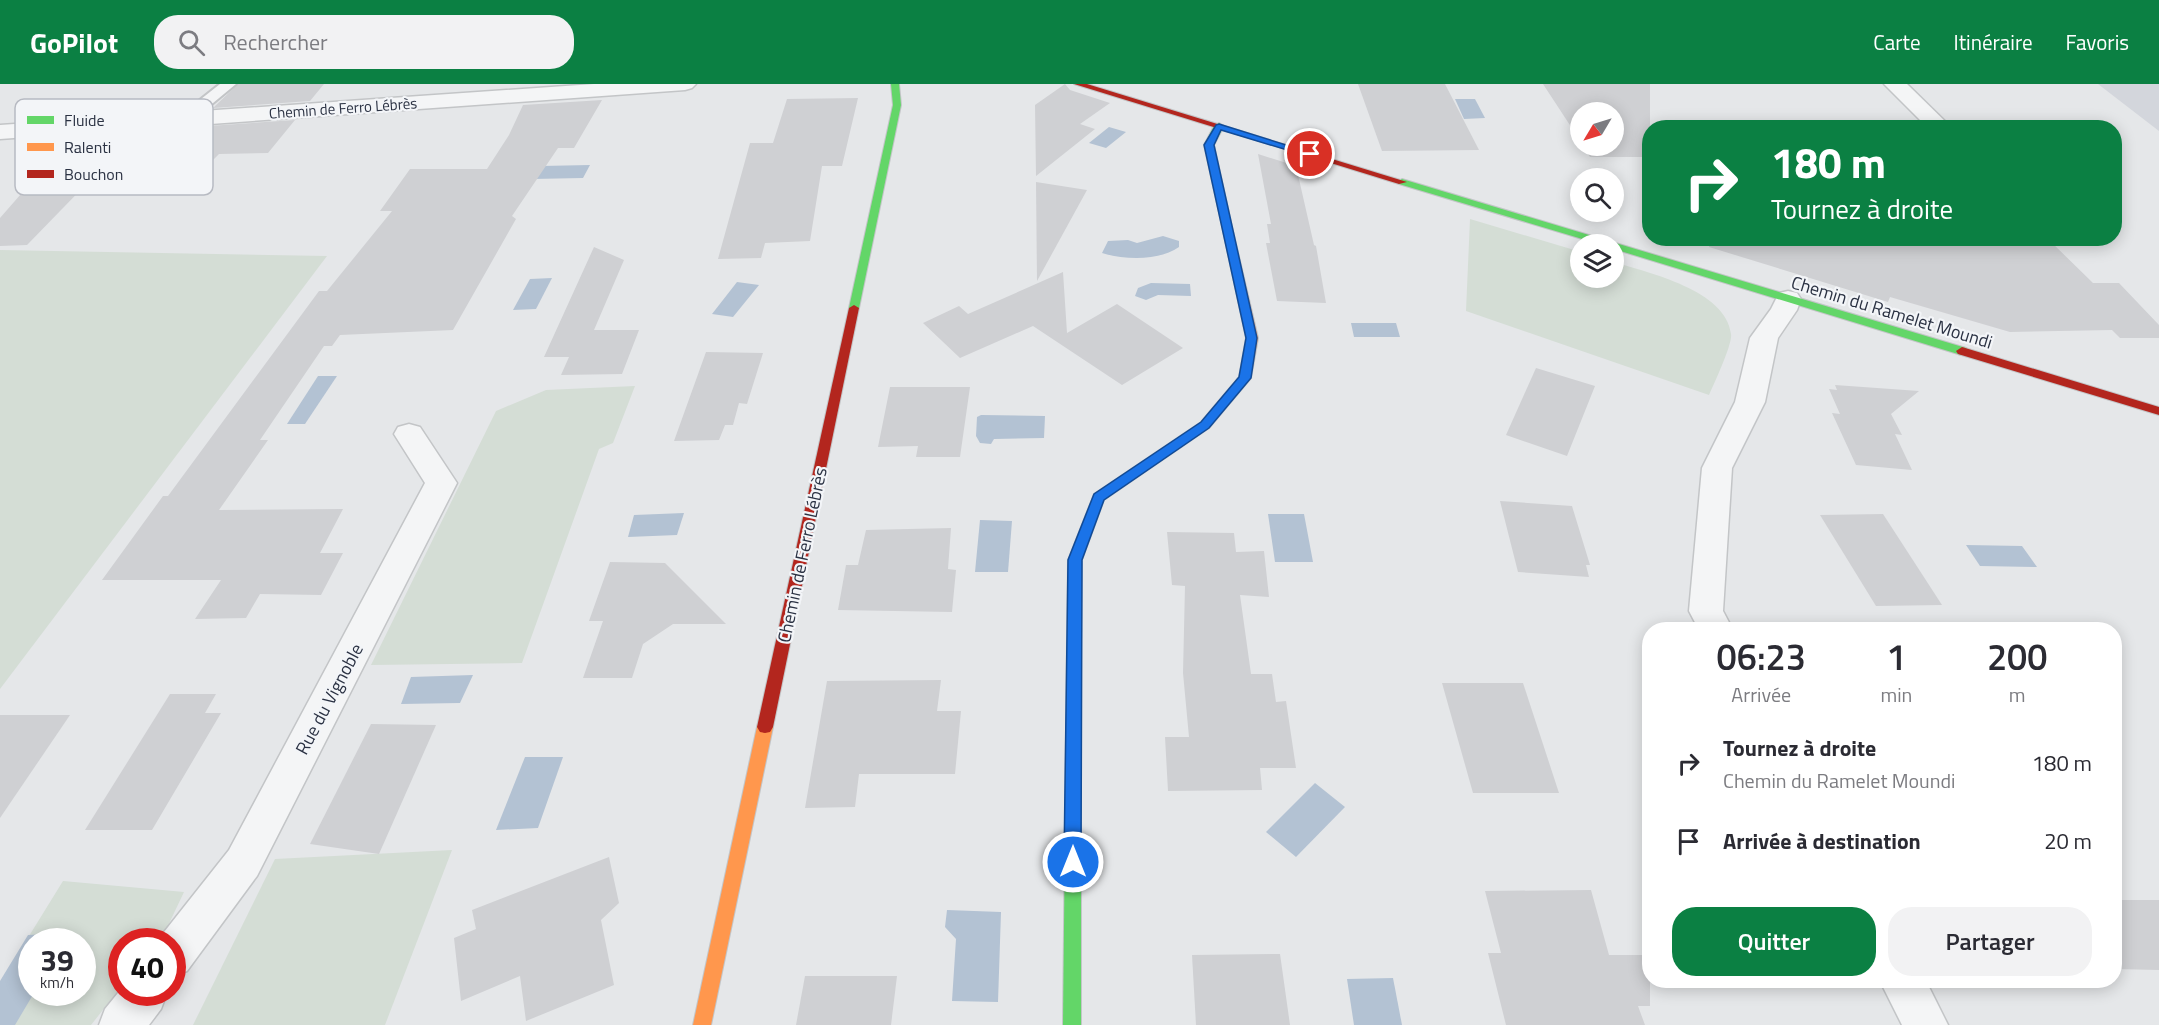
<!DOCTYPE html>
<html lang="fr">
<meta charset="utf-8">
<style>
body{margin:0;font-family:"Titillium Web",sans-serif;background:#f2f2f3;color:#2b2b33;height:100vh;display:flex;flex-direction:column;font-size:22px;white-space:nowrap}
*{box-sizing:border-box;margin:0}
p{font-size:20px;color:#7c7c81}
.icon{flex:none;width:33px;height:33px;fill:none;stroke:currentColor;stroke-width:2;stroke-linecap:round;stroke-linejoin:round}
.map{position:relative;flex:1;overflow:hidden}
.panel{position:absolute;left:1642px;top:538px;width:480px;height:366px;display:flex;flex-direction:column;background:#fff;border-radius:24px;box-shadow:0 3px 15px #0003}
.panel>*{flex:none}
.banner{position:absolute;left:1642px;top:36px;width:480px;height:126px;border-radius:24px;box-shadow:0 3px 15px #0003;background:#0b8043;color:#fff;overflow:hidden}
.needle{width:39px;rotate:232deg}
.buttons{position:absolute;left:1570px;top:18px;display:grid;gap:12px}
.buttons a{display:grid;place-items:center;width:54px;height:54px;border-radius:50%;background:#fff;box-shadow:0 3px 15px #0003;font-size:30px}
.speed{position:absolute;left:18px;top:844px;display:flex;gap:12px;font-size:30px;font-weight:700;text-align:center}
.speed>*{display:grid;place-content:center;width:78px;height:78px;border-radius:50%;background:#fff;box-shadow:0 3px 15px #0003;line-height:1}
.speed small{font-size:15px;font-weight:400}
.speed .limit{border:9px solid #d22;background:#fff;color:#111}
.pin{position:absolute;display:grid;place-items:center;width:51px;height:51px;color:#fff;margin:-26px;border:3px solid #fff;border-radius:50%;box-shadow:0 2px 6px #0007}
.me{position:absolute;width:66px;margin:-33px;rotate:0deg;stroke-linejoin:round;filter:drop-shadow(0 0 4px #0008)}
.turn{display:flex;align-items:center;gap:21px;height:126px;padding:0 30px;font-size:27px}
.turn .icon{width:78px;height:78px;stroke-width:2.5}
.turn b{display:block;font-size:42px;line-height:51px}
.eta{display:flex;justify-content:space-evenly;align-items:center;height:102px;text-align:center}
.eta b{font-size:36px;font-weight:600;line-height:42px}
.cta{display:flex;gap:12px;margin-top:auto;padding:12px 30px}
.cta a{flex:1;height:69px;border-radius:24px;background:#0b8043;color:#fff;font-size:24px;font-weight:600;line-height:69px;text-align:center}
.cta a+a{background:#f2f2f3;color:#2b2b33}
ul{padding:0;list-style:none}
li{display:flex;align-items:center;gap:18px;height:78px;padding:0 30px}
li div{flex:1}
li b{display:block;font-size:22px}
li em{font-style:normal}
header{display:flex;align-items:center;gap:36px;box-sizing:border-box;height:84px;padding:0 30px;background:#0b8043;color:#fff}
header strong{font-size:28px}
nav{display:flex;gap:33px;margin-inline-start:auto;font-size:21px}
.search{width:420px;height:54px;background:#f2f2f3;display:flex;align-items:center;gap:15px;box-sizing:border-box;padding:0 21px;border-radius:24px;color:#7c7c81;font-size:22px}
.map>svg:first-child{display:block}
.built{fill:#d3d6dc}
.green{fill:#d4ddd5;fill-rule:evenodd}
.water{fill:#b3c2d3}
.building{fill:#cfd0d3}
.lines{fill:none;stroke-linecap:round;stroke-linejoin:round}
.lane-casing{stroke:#c3c5c7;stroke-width:4}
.street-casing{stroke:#c3c5c7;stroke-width:3}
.fast-casing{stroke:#c3c5c7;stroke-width:2}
.slow-casing{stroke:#c3c5c7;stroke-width:2}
.jam-casing{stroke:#c3c5c7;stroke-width:2}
.lane{fill:#f4f5f6;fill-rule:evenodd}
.street{fill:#f4f5f6;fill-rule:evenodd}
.fast{fill:#63d668;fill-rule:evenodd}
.slow{fill:#ff974d;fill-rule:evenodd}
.jam{fill:#b3261e;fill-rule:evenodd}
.route{fill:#1a73e8;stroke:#114b97;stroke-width:1.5}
.labels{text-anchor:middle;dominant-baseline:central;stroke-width:4.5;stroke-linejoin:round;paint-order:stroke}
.far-street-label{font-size:15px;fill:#2b3243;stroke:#f3f5f8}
.street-label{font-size:18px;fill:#2b3243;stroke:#f3f5f8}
.key{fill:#f3f5f8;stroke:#b7bac2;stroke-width:1.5}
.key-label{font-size:16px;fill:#2b3243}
</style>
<header>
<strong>GoPilot</strong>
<div class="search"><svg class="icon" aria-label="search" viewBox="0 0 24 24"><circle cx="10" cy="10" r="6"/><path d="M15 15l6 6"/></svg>Rechercher</div>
<nav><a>Carte</a><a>Itinéraire</a><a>Favoris</a></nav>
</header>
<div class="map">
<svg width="2159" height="941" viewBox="0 0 2159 941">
<rect width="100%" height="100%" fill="#e5e7e9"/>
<polygon class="built" points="2098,0 2159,0 2159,47"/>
<g class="green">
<path d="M1470,135L1581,168V194H1614V178C1649,189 1726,206 1731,250C1733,259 1714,300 1709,311L1466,227Z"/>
<polygon points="0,166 327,172 0,605"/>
<polygon points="635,302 613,359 599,365 522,579 371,581 496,327 546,306"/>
<polygon points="452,766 385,941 193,941 275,775"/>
<path d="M63,797L184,808L165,848L157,858H122L121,903L91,941H0V899ZM32,858H82V909H32Z"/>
</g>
<g class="water">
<polygon points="1455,15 1475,15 1485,34 1464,35"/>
<polygon points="1109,43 1126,48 1106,64 1089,59"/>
<polygon points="590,81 583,94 532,95 541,82"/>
<path d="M1163,152L1179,157V163C1159,177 1125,176 1102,169L1108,157L1128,156L1137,159Z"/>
<polygon points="552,194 536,225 513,226 530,195"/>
<polygon points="737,198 759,201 733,233 712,230"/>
<polygon points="1151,199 1190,200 1191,212 1158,211 1146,216 1135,212 1138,204"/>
<polygon points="1351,239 1396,239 1400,253 1354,253"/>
<polygon points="318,292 337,292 305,340 287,340"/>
<polygon points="981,331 1045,332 1044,354 994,355 991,360 980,359 976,352 977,333"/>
<polygon points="684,429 677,451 628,453 634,431"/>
<polygon points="1268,430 1304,430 1313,478 1275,478"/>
<polygon points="980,436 1012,437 1008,488 975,488"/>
<polygon points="1966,461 2022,462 2037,483 1980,482"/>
<polygon points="473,591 460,619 401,620 411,593"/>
<polygon points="525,673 563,673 538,744 496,746"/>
<polygon points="1315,699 1345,723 1296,773 1266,748"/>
<polygon points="947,826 1001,828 998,918 952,917 956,855 945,843"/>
<polygon points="70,849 64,858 32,858 32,909 34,909 15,941 0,941 0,897 28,851"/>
<polygon points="1393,894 1402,941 1354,941 1347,895"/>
</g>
<g class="building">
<polygon points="238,0 324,0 310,17 213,24"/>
<polygon points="1065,0 1070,6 1110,19 1080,40 1095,45 1036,92 1035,21"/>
<polygon points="1358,0 1445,0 1479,66 1382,67"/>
<polygon points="1543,0 1650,0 1650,73 1590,73 1583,62 1614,62 1614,28 1581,28 1581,58"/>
<polygon points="858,14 842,82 822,82 810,157 765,159 761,174 718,175 750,59 773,59 787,15"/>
<polygon points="602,16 574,64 558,64 512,132 516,135 453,246 340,251 332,262 324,262 260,356 268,356 219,426 343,425 320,469 343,469 321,511 260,510 246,534 195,535 221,496 102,496 163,412 168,412 319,207 327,207 392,127 380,127 410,85 487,85 509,51 523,21"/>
<polygon points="295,36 268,69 219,70 212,77 160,78 194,43"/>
<polygon points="1258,70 1296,82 1314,161 1316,162 1326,219 1277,217 1266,159 1270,159 1267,140 1271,140"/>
<polygon points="97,89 27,161 0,162 0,134 35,94"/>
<polygon points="1036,98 1087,106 1037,197"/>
<polygon points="2047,154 2093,199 2119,199 2159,241 2159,254 2120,254 2112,246 2010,248 1890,213 1888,218 1709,163 1711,155"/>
<polygon points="594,163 624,176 594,246 639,246 622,290 561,291 569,273 544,273"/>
<polygon points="1063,188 1067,249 1117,220 1183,264 1122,301 1033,242 960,274 923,239 959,222 968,230"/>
<polygon points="706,268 763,269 747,320 739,319 733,341 725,341 719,356 674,357"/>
<polygon points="1536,284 1595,302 1567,372 1506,351"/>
<polygon points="1835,301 1919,307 1891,330 1902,351 1895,350 1912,386 1856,381 1832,329 1840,330 1829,305 1837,306"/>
<polygon points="890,303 970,303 960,373 916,373 918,362 878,363"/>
<polygon points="1500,417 1572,422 1590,481 1586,481 1589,493 1518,488"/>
<polygon points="1883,430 1942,521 1876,522 1820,431"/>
<polygon points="951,444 948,485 956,486 952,528 838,526 846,481 858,481 866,446"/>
<polygon points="1167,448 1234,449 1236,468 1264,467 1269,513 1240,511 1251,590 1272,590 1276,618 1286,617 1296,684 1260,684 1262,706 1168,707 1165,653 1189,653 1183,589 1185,502 1172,501"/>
<polygon points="610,478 665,479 726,540 673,540 643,560 632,594 583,594 603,537 589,537"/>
<polygon points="941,596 937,627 961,627 955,690 859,690 855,723 805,724 827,597"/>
<polygon points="1442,599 1523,599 1559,709 1473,709"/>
<polygon points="170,610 216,610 205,629 221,629 152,746 85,746"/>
<polygon points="0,631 70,631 0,734"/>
<polygon points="371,640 436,641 379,770 310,760"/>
<polygon points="609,773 619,819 601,836 614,901 526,937 520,892 461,917 454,854 476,845 472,826"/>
<polygon points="1591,806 1609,871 1650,871 1650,922 1638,922 1645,941 1506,941 1488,869 1501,869 1485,807"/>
<polygon points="2115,816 2159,816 2159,886 2115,885"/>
<polygon points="1280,870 1290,941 1196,941 1192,871"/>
<polygon points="805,892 897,892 891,941 796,941"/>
</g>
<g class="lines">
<g class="lane-casing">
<polygon id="lane" points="220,0 236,0 207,24 199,38 189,38 187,35 196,19"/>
</g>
<g class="street-casing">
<g id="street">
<polygon points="594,0 696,0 692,4 685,6 0,55 0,41"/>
<polygon points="1884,0 1907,0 1952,44 1928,44"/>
<polygon points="1788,207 1797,209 1801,215 1797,226 1778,254 1765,318 1732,384 1723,527 1733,546 1699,546 1689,527 1702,384 1735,318 1750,254 1771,225 1779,209"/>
<polygon points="409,340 420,343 457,399 257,792 187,887 172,893 172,858 157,857 229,766 425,399 394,350 398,343"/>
<polygon points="1880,897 1926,897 1948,941 1902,941"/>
<polygon points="122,904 122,909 167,909 161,925 149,941 99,941 105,925"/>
</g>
</g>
<g class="fast-casing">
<g id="fast">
<polygon points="891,0 899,0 901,21 859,224 854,227 849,224 893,21"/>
<polygon points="1219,39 1224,42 1214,61 1233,147 1228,150 1223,147 1204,61 1214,42"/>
<polygon points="1402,95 1966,264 1968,267 1962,271 1958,270 1614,165 1614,160 1599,160 1399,100 1397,98"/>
<polygon points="1074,550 1079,552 1081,556 1081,941 1063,941 1067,556 1069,552"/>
</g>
</g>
<g class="slow-casing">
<g id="slow">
<polygon points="1228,144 1233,147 1258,254 1251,294 1209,344 1104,416 1082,476 1081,556 1079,560 1069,560 1067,556 1068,476 1094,410 1201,338 1239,293 1246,254 1223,147"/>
<polygon points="765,637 770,638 773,643 711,941 693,941 757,643 760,638"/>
</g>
</g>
<g class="jam-casing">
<g id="jam">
<polygon points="1074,0 1087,0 1407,98 1399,100"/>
<polygon points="854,221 859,224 773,643 770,648 765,649 760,648 757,643 849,224"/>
<polygon points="1962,263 2159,323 2159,331 1958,270 1956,267"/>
</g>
</g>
<use href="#lane" class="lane"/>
<use href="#street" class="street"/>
<use href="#fast" class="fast"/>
<use href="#slow" class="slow"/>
<use href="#jam" class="jam"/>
</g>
<polygon class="route" points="1219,40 1315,70 1307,72 1221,46 1214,61 1257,254 1251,294 1209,344 1104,416 1082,476 1081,778 1079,784 1073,786 1067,784 1064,778 1068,476 1094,410 1201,338 1239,293 1246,254 1204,61 1216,41"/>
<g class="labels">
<g class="far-street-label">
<text transform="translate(343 24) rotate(-4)">Chemin de Ferro Lébrès</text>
</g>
<g class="street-label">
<text transform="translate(1892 228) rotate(17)">Chemin du Ramelet Moundi</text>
<text transform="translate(802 471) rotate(-78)">Chemin de Ferro Lébrès</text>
<text transform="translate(329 615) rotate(-62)">Rue du Vignoble</text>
</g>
</g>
<rect x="15" y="15" width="198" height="96" rx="9" class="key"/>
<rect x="27" y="32" width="27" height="8" fill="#63d668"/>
<rect x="27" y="59" width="27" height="8" fill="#ff974d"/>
<rect x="27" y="86" width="27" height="8" fill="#b3261e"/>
<g class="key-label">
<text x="64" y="42">Fluide</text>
<text x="64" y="69">Ralenti</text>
<text x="64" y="96">Bouchon</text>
</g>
</svg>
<div class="buttons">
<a><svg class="needle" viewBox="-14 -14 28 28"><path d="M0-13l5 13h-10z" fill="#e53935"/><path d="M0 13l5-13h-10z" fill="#7c7c81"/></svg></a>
<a><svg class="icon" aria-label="search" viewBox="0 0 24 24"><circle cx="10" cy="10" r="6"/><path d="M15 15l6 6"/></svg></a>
<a><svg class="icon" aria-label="layers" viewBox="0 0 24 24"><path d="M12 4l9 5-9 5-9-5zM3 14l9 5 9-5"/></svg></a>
</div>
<div class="speed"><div>39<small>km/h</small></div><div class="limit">40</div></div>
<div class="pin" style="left:1310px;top:70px;background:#d93025"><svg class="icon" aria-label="arrive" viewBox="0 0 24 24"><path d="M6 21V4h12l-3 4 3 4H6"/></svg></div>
<svg class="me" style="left:1073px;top:778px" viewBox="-20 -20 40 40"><circle r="17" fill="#1a73e8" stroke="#fff" stroke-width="3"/><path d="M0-11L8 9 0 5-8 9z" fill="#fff"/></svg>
<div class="banner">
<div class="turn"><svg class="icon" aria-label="right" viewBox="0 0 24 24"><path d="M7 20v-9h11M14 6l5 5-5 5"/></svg><div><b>180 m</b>Tournez à droite</div></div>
</div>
<section class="panel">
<div class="eta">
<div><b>06:23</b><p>Arrivée</p></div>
<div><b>1</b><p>min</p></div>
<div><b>200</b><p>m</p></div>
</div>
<ul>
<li><svg class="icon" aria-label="right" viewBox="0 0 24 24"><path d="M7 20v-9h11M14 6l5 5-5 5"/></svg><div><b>Tournez à droite</b><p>Chemin du Ramelet Moundi</p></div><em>180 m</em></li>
<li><svg class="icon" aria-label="arrive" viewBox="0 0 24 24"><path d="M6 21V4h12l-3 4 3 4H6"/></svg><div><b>Arrivée à destination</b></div><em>20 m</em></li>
</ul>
<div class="cta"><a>Quitter</a><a>Partager</a></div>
</section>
</div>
